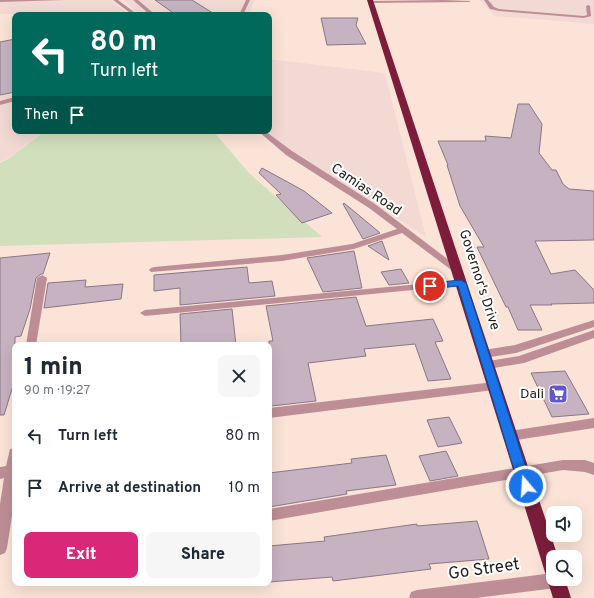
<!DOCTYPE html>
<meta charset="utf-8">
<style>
body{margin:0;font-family:Overpass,sans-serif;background:#f6f6f7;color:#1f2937;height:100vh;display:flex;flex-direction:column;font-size:15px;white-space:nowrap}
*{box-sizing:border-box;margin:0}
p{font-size:13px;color:#747a83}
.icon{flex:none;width:22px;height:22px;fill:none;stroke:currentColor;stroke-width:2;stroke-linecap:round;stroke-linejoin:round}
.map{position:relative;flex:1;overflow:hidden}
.side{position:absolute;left:12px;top:342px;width:260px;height:244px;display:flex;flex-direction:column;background:#fff;border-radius:8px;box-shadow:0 4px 16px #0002}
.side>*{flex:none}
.guide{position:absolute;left:12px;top:12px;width:260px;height:122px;border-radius:8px;box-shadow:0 4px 16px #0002;background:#00695c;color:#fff;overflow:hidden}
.fabs{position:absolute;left:546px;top:506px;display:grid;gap:8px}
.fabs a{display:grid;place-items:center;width:36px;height:36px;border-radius:8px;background:#fff;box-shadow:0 4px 16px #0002;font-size:20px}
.pin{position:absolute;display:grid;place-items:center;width:34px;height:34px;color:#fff;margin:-17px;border:2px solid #fff;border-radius:50%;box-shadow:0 1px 4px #0007}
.me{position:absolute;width:44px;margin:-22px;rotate:342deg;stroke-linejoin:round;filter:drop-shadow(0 0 3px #0008)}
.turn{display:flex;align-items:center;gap:14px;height:84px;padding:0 12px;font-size:18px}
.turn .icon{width:52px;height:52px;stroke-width:2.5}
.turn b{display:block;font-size:28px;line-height:34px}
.then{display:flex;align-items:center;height:38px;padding:0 12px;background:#0003;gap:8px;font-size:15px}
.round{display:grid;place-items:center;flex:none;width:42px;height:42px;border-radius:8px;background:#f6f6f7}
.head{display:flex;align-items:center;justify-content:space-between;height:68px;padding:0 12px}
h1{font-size:24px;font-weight:800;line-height:30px}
.button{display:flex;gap:8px;margin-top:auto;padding:8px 12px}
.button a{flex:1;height:46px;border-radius:8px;background:#db2777;color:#fff;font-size:16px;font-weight:800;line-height:46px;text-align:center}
.button a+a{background:#f6f6f7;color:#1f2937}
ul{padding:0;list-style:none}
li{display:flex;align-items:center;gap:12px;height:52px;padding:0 12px}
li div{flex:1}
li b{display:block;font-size:15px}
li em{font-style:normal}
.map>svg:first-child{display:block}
.industrial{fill:#f3d9d4}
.green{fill:#d1dfbc}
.building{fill:#c7b2c1;stroke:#8a7785}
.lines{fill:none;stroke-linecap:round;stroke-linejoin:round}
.minor{fill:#be8e96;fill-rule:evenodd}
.highway{fill:#7d1d3c;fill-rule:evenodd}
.route{fill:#1a73e8;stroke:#114b97}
.labels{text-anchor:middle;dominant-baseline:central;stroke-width:4;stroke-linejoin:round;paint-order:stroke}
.street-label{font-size:14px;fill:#231b17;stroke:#fff}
.poi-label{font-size:14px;fill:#231b17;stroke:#fff;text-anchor:end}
.near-street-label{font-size:17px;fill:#231b17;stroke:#fff}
</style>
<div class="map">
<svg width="594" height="598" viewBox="0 0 594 598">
<rect width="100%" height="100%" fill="#fbe4d7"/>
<g class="industrial">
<polygon points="0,0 111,0 126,12 104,15 0,14"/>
<polygon points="124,0 255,0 249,15 139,15"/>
<polygon points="480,0 594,0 594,24 495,16"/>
<polygon points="269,59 385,73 426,237 294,154 265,131 269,131"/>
<polygon points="0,79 15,99 15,131 44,131 8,158 0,162"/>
</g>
<polygon class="green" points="45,131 213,131 249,173 322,237 0,246 0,163 8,159"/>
<g class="building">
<polygon points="155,0 192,0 216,15 176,15"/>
<polygon points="321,18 358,18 356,25 366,44 327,45"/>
<polygon points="15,39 15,92 0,95 0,42"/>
<polygon points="518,104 529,104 542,124 539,153 552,170 556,170 563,184 569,189 594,191 594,240 535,241 551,274 575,270 594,290 594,303 551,304 552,305 530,305 542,330 518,330 508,307 506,307 477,247 484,247 460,206 447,165 448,165 438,141 486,141 485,136 511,138"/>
<polygon points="262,168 304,191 332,213 302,223 276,195 281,194 259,173"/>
<polygon points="344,203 379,232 380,233 363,239 343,204"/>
<polygon points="382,241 389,260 368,246"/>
<polygon points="354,251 362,288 323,292 307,258"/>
<polygon points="50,253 43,274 41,274 36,278 30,309 21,336 15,337 15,379 4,415 0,415 0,258"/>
<polygon points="247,267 249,283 272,281 275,296 180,305 180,288 154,291 154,275"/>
<polygon points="401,269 409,283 389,285 381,272"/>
<polygon points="86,280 85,287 123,284 121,299 44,308 48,283"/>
<polygon points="356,297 366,326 433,319 443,341 435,342 451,379 428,381 415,344 364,349 366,356 308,363 316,401 271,406 269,395 269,341 273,341 266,306"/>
<polygon points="232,309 236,345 181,345 180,314"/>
<polygon points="565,371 589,414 552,417 531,373"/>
<polygon points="449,417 462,443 438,447 427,420"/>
<polygon points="446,451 458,476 430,481 419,456"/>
<polygon points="386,455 396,485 346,491 347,494 269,507 269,473 352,463 351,459"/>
<polygon points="477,521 489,559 429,564 431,569 333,581 332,577 269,582 269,546 325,541 324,537 417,524 417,526"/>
</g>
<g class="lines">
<g class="minor">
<polygon points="0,0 64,0 0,2"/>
<polygon points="113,0 118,0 138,15 133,15"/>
<polygon points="133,0 138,0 152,12 148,13"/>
<polygon points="246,0 250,0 243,15 239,15"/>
<polygon points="443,0 471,1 469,2 371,3 369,2 371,1"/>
<polygon points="484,0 488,0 494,7 499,9 584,16 587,15 586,6 588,5 590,6 591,16 584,18 499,11 490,9"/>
<polygon points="15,97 15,101 0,105 0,101"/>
<polygon points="258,131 265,131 292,151 375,204 462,270 460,272 454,272 402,233 354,249 282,261 151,272 149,270 151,268 154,267 282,255 352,244 397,229 369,208 286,155"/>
<polygon points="42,275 47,278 36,345 26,345 37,278"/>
<polygon points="461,280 464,281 466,283 464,285 145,316 140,313 145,310"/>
<polygon points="594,320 594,327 516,353 484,358 480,357 478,354 480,351 484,350 515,345"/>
<polygon points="594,330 594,338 524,363 488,369 484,368 482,365 484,362 488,361 519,356"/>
<polygon points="494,382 498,383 500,386 498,389 494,390 269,418 269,408"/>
<polygon points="594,418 594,428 510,441 506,440 504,436 506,432 510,431"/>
<polygon points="15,448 15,497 7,548 5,553 0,555 0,504 4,478 0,479 0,467 6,466 10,449"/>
<polygon points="563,460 585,460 594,463 594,475 585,472 563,470 269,521 269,509"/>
<polygon points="553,573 553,579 563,579 561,585 556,588 476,598 409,598 411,592 417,590"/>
</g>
<polygon class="highway" points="367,0 373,0 558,557 553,557 553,579 565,579 571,598 553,598"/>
</g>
<polygon class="route" points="461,280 466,283 532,486 530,490 526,491 521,490 519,486 458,286 430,289 425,286 430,283"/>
<defs>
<g id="supermarket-square" transform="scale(1)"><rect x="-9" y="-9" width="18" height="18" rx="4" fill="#6357d0" stroke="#fff"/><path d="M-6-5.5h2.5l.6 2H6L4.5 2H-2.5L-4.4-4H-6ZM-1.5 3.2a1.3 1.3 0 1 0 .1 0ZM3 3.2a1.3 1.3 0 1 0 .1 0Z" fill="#fff"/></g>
</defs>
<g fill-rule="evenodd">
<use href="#supermarket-square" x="558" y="394"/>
</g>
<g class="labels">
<g class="street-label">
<text transform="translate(366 190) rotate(34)">Camias Road</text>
<text transform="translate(479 280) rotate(72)">Governor's Drive</text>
</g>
<g class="poi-label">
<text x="544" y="394">Dali</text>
</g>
<g class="near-street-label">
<text transform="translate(484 570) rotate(-8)">Go Street</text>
</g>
</g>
</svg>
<div class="fabs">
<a><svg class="icon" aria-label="sound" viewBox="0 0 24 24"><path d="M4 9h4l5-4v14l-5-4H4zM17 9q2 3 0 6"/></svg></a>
<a><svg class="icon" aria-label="search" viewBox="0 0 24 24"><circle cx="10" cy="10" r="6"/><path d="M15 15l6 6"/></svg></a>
</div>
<div class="pin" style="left:430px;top:286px;background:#d93025"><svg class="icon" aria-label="arrive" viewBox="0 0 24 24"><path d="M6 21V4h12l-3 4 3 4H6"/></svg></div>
<svg class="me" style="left:526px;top:486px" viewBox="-20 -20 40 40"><circle r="17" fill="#1a73e8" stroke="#fff" stroke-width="3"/><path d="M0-11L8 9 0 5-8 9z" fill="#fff"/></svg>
<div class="guide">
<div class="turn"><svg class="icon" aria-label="left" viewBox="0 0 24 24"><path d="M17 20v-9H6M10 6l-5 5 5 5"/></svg><div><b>80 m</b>Turn left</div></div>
<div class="then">Then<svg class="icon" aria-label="arrive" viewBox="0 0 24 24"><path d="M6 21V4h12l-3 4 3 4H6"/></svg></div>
</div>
<section class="side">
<div class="head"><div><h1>1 min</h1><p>90 m · 19:27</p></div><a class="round"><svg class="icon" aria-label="close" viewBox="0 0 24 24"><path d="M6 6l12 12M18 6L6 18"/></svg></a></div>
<ul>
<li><svg class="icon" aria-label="left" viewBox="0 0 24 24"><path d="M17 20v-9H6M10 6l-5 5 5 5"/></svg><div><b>Turn left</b></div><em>80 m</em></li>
<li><svg class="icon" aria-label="arrive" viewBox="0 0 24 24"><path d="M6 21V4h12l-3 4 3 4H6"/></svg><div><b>Arrive at destination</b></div><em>10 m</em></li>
</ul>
<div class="button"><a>Exit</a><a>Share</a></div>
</section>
</div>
